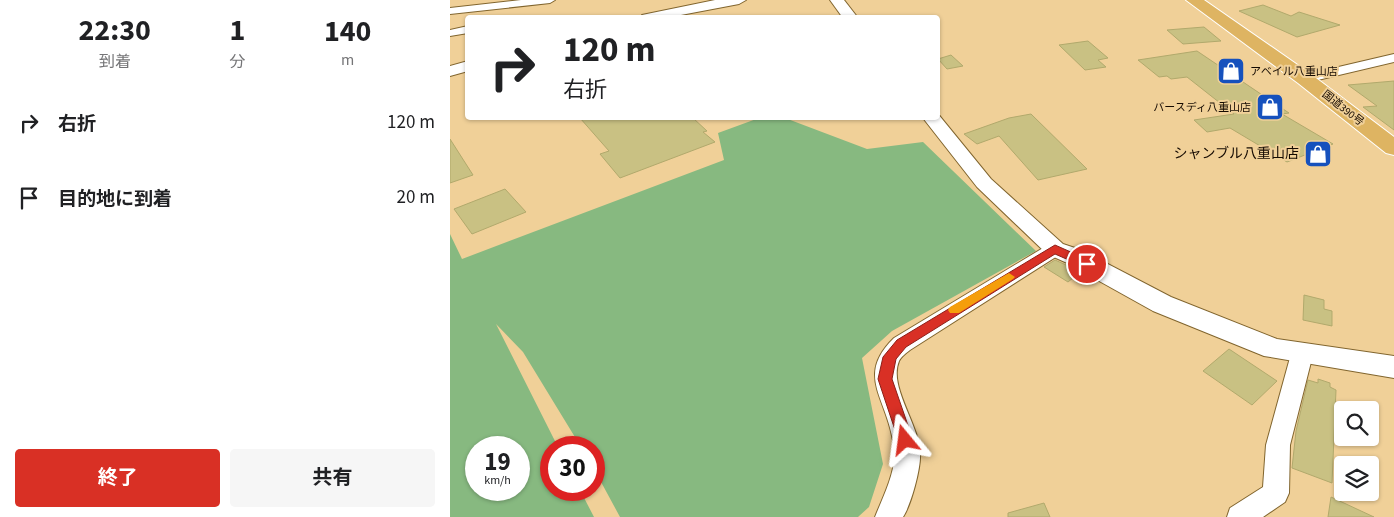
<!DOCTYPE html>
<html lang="ja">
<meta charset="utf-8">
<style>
body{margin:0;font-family:"Source Sans 3","Noto Sans JP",sans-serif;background:#f6f6f6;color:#202124;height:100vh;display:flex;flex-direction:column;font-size:19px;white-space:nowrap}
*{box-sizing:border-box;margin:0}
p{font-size:16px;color:#757577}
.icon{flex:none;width:28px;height:28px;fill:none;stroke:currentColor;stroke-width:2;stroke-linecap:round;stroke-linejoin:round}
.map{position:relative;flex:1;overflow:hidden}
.sheet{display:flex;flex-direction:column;background:#fff;width:450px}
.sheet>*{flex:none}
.banner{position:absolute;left:15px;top:15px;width:475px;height:105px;border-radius:5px;box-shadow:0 1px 4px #0004;background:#fff;color:#202124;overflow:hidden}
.fabs{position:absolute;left:884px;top:401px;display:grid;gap:10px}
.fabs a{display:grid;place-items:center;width:45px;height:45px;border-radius:5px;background:#fff;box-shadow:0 1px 4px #0004;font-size:25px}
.speed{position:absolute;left:15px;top:436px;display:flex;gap:10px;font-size:25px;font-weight:700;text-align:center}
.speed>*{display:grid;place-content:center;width:65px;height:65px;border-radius:50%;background:#fff;box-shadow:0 1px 4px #0004;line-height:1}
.speed small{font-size:12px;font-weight:400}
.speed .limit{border:8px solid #d22;background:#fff;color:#111}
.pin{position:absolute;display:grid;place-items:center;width:42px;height:42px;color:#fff;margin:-21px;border:2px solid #fff;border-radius:50%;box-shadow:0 1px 5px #0007}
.me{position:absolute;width:55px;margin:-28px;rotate:344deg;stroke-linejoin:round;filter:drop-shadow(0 0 4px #0008)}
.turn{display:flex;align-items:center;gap:18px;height:105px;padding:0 15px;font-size:22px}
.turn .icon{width:65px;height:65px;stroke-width:2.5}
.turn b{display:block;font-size:35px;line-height:42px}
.eta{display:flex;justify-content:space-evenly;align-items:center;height:85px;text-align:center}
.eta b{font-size:30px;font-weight:700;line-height:35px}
.action{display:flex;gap:10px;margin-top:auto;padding:10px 15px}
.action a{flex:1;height:58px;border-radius:5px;background:#d93025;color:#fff;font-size:20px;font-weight:700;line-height:58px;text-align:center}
.action a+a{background:#f6f6f6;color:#202124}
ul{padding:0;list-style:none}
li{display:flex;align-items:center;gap:15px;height:75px;padding:0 15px}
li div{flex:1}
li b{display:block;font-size:19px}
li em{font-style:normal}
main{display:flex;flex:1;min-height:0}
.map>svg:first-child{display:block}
.green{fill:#87b980;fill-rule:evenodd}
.building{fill:#c9c183;stroke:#b1a96c}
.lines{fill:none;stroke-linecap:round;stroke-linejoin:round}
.minor-casing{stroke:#81652e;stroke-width:2}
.tertiary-casing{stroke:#81652e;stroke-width:2}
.trunk-casing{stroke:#fff;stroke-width:2}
.minor{fill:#fff;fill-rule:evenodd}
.tertiary{fill:#fff;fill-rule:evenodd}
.trunk{fill:#deb462;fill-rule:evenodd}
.route{fill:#d93025;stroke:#8d1f18}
.slow{fill:#f59e0b}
.labels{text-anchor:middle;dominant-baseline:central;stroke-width:4;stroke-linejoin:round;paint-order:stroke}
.far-poi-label{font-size:11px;fill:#140900;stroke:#f0d098;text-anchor:start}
.far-street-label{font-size:11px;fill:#140900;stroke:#f0d098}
.poi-label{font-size:14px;fill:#140900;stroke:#f0d098;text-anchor:end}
</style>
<main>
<section class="sheet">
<div class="eta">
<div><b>22:30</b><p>到着</p></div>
<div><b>1</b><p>分</p></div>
<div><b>140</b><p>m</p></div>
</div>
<ul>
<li><svg class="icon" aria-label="right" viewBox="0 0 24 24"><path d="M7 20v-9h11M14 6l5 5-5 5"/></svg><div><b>右折</b></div><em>120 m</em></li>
<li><svg class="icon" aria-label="arrive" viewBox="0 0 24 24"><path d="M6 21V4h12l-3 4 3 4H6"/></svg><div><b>目的地に到着</b></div><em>20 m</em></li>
</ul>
<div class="action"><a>終了</a><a>共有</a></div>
</section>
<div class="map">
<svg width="944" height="517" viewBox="0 0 944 517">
<rect width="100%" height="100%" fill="#f0d098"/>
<path class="green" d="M309,118H335L417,149L473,142L586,251L442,331L412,358L433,464L419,507L408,517H170L144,469V448L131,447L73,352L46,324L108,447L101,448V490H130L144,517H0V234L12,259L274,160L268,133ZM26,448H69V490H26Z"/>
<g class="building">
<polygon points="813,5 841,16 849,12 890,25 847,37 789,11"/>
<polygon points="754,27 771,41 733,44 717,30"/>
<polygon points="638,41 658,58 648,60 656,67 635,70 609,45"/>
<polygon points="747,51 839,113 832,114 883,144 837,162 780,128 757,132 744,120 784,114 737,77 721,79 717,76 709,77 688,60"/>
<polygon points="501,55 513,66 497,69 488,59"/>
<polygon points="944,81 944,130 913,107 927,106 898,85"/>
<polygon points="581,114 637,169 588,180 549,136 527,144 514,134 559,118"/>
<polygon points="130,118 243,118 257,131 253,132 265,142 170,178 150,154 159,151"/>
<polygon points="0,139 23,175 0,183"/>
<polygon points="55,189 76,212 22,234 4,209"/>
<polygon points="605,260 614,264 630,272 618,282 594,267"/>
<polygon points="854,295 874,300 874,309 882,311 882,326 853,320"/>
<polygon points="779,349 827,381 802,405 753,371"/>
<polygon points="868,379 880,383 880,387 886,390 882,483 842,468 846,431 858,380 868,383"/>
<polygon points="881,497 924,517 878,517"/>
<polygon points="594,503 600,517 558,517 558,513"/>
</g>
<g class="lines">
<g class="minor-casing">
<g id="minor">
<polygon points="71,0 105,0 100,3 0,14 0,8"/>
<polygon points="18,26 18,33 0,36 0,30"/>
<polygon points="944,54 944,62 855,83 848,79 850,76"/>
<path d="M605,243L612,245L614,249L612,253L460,350C456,353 451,357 449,361C438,387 470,425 470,454C471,468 461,505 453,517H425C433,497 443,478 445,455C446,450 443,442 442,436C434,395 407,374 444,338L598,245Z"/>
<polygon points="852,346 860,348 863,354 840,445 839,493 835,502 813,517 777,517 780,508 813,487 816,445 841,354 844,348"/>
</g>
</g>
<g class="tertiary-casing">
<g id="tertiary">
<polygon points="265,0 296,0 289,4 215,18 190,18 192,15"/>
<polygon points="380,0 394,0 408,18 393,18"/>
<polygon points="18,61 18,71 0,76 0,66"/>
<polygon points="488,114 541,179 613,244 631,250 721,297 827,339 944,356 944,378 814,356 703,311 615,262 597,254 527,187 473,118 488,118"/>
</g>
</g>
<g class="trunk-casing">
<polygon id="trunk" points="736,0 754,0 862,75 944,137 944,155 936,153 848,83"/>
</g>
<use href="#minor" class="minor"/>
<use href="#tertiary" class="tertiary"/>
<use href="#trunk" class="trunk"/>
</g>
<polygon class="route" points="605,245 641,261 643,264 637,268 605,254 456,347 446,359 442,379 463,440 460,445 455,447 450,445 428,379 433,357 447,340"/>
<polygon class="slow" points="559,273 565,277 563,279 509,313 500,313 498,310 500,307"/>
<defs>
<g id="shop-square" transform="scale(1.4375)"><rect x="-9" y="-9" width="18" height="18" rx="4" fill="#1651bd" stroke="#f0d098"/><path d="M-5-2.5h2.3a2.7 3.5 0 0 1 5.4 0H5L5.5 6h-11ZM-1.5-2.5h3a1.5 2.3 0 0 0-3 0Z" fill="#fff"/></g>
</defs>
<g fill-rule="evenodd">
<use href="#shop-square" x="781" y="71"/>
<use href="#shop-square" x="820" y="107"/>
<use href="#shop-square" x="868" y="154"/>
</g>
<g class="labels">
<g class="far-poi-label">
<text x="800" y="71">アベイル八重山店</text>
<text x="801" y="107" text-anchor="end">バースディ八重山店</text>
</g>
<g class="far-street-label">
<text transform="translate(893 108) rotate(38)">国道390号</text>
</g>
<g class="poi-label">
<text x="849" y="154">シャンブル八重山店</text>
</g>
</g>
</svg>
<div class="fabs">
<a><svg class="icon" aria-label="search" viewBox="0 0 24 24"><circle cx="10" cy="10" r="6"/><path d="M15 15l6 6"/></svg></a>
<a><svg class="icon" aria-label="layers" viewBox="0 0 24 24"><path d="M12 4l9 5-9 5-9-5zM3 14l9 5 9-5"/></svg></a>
</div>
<div class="speed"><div>19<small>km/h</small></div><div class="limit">30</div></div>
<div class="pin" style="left:637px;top:264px;background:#d93025"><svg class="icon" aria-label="arrive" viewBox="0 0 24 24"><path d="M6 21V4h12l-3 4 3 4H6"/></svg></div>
<svg class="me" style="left:455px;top:440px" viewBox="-20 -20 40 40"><path d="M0-17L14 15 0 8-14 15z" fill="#d93025" stroke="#fff" stroke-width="4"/></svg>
<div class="banner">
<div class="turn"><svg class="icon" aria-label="right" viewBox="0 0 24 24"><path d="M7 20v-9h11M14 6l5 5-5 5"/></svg><div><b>120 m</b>右折</div></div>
</div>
</div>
</main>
